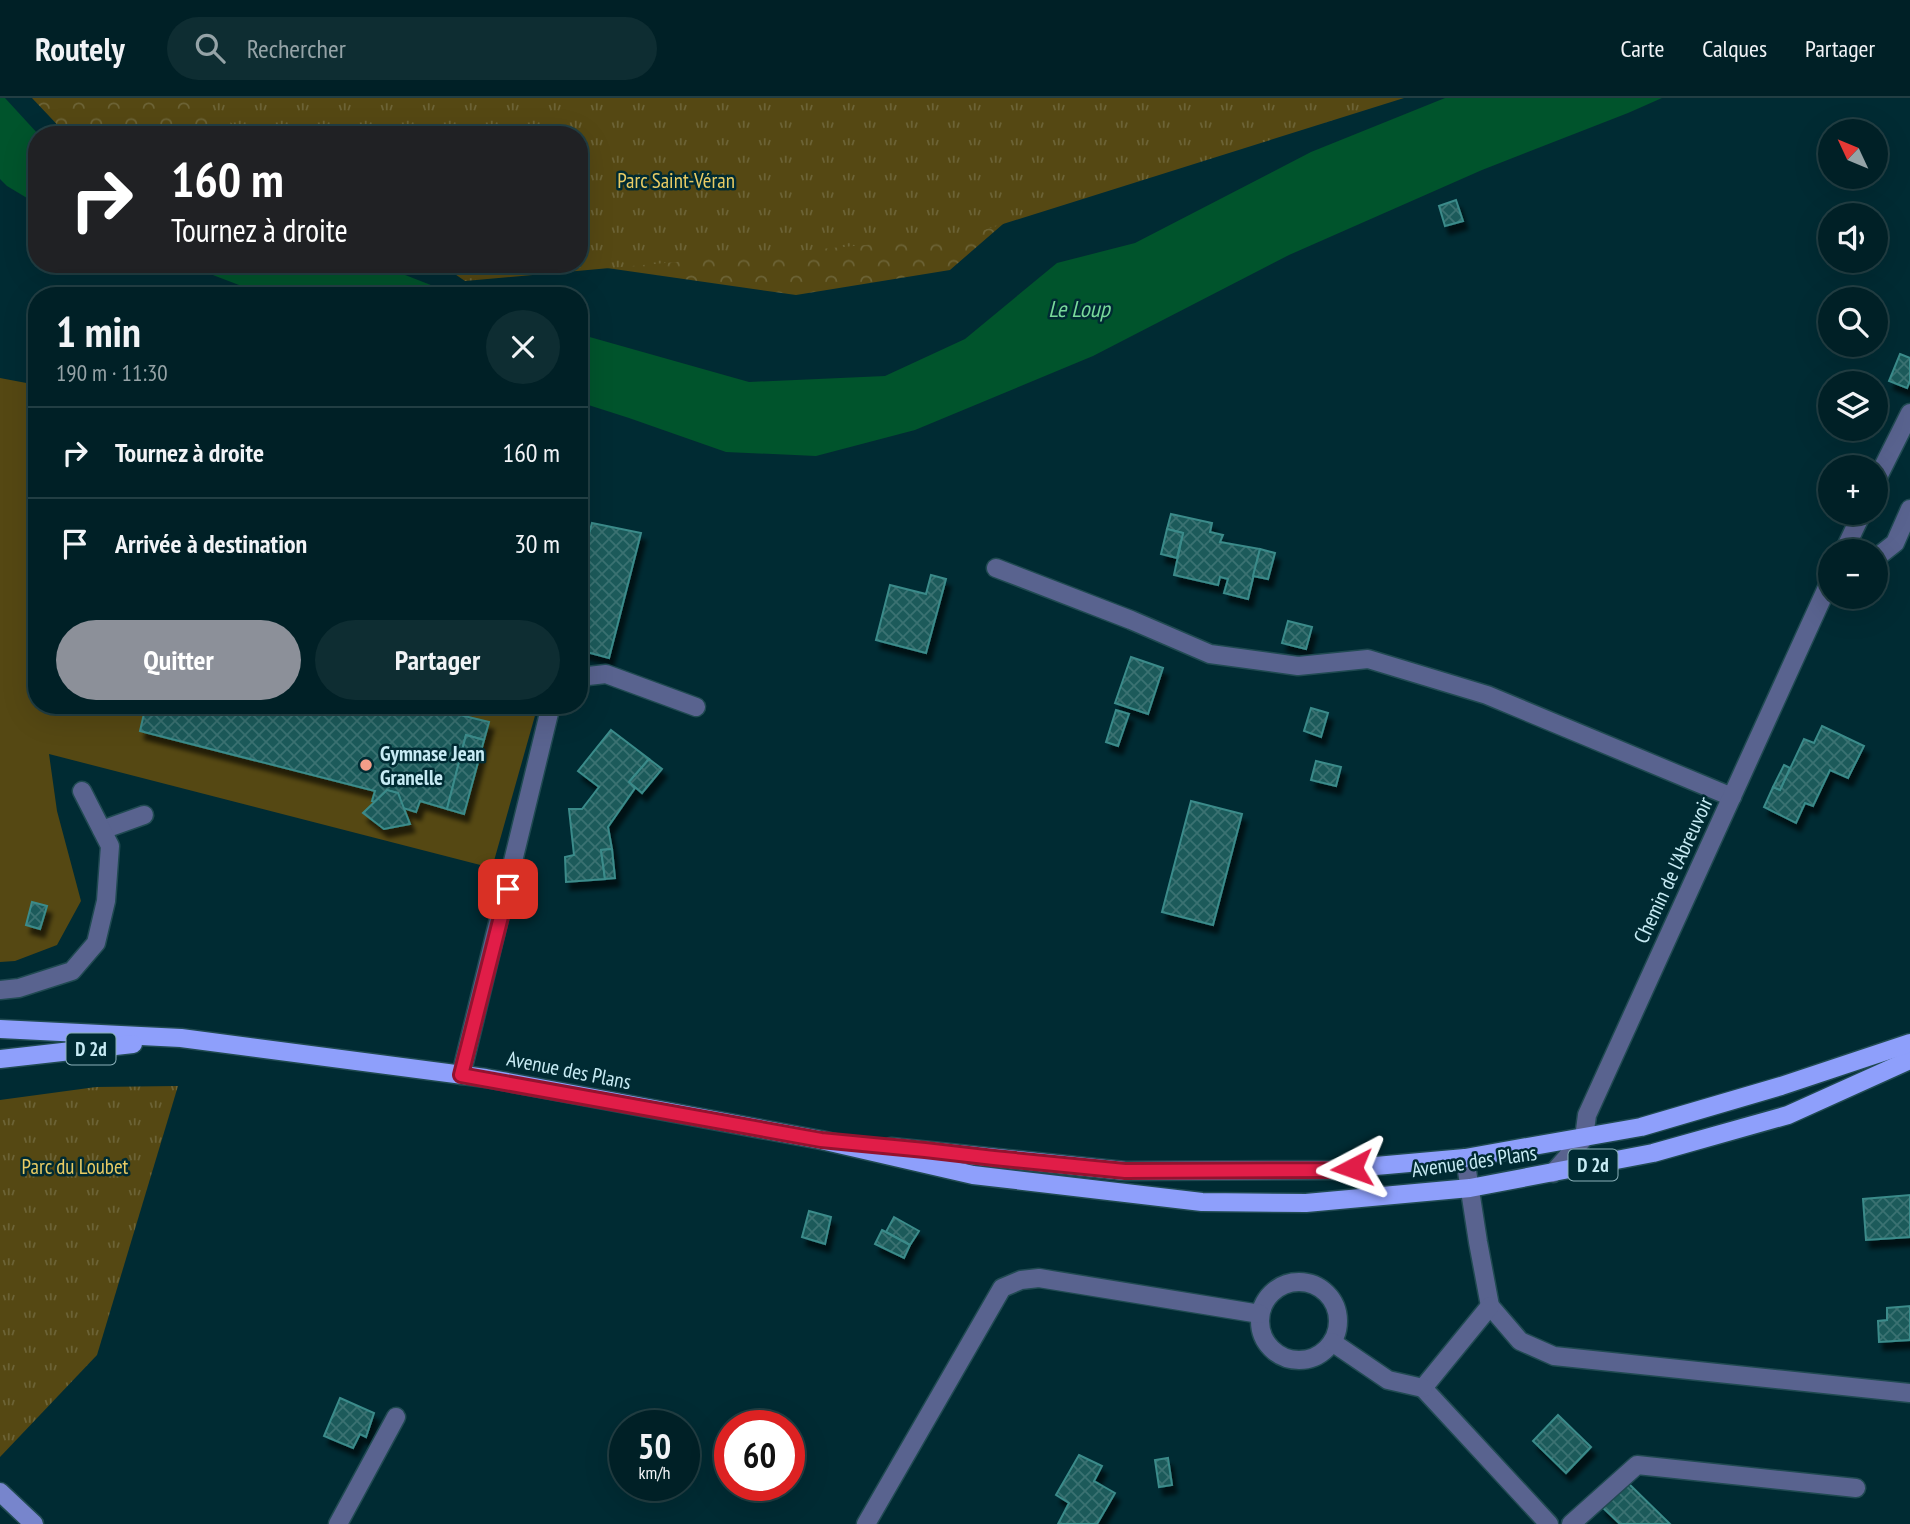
<!DOCTYPE html>
<html lang="fr">
<meta charset="utf-8">
<style>
body{margin:0;font-family:"PT Sans Narrow",sans-serif;background:#0e2d32;color:#f1f3f6;height:100vh;display:flex;flex-direction:column;font-size:26px;white-space:nowrap}
*{box-sizing:border-box;margin:0}
p{font-size:23px;color:#95a3a7}
.icon{flex:none;width:38px;height:38px;fill:none;stroke:currentColor;stroke-width:2;stroke-linecap:round;stroke-linejoin:round}
.map{position:relative;flex:1;overflow:hidden}
.sheet{position:absolute;left:28px;top:189px;width:560px;height:427px;display:flex;flex-direction:column;background:#002026;border-radius:28px;box-shadow:0 7px 28px #0002,0 0 0 2px #223e43}
.sheet>*{flex:none}
.banner{position:absolute;left:28px;top:28px;width:560px;height:147px;border-radius:28px;box-shadow:0 7px 28px #0002,0 0 0 2px #223e43;background:#202124;color:#fff;overflow:hidden}
.needle{width:46px;rotate:314deg}
.buttons{position:absolute;left:1818px;top:21px;display:grid;gap:14px}
.buttons a{display:grid;place-items:center;width:70px;height:70px;border-radius:50%;background:#002026;box-shadow:0 7px 28px #0002,0 0 0 2px #223e43;font-size:35px}
.speed{position:absolute;left:609px;top:1312px;display:flex;gap:14px;font-size:35px;font-weight:700;text-align:center}
.speed>*{display:grid;place-content:center;width:91px;height:91px;border-radius:50%;background:#002026;box-shadow:0 7px 28px #0002,0 0 0 2px #223e43;line-height:1}
.speed small{font-size:18px;font-weight:400}
.speed .limit{border:10px solid #d22;background:#fff;color:#111}
.pin{position:absolute;display:grid;place-items:center;width:60px;height:60px;color:#fff;margin:-30px;border-radius:14px;box-shadow:0 4px 10px #0006}
.me{position:absolute;width:77px;margin:-38px;rotate:266deg;stroke-linejoin:round;filter:drop-shadow(0 0 5px #0008)}
.turn{display:flex;align-items:center;gap:24px;height:147px;padding:0 28px;font-size:32px}
.turn .icon{width:91px;height:91px;stroke-width:2.5}
.turn b{display:block;font-size:49px;line-height:60px}
.round{display:grid;place-items:center;flex:none;width:74px;height:74px;border-radius:37px;background:#0e2d32}
.overview{display:flex;align-items:center;justify-content:space-between;height:119px;padding:0 28px}
h1{font-size:42px;font-weight:600;line-height:52px}
.primary-button{display:flex;gap:14px;margin-top:auto;padding:14px 28px}
.primary-button a{flex:1;height:80px;border-radius:42px;background:#8c9099;color:#fff;font-size:28px;font-weight:600;line-height:80px;text-align:center}
.primary-button a+a{background:#0e2d32;color:#f1f3f6}
ul{padding:0;list-style:none}
li{display:flex;align-items:center;gap:21px;height:91px;padding:0 28px;border-top:2px solid #223e43}
li div{flex:1}
li b{display:block;font-size:26px}
li em{font-style:normal}
header{display:flex;align-items:center;gap:42px;box-sizing:border-box;height:98px;padding:0 35px;background:#002026;border-bottom:2px solid #223e43}
header strong{font-size:33px}
nav{display:flex;gap:38px;margin-inline-start:auto;font-size:24px}
.search{width:490px;height:63px;background:#0e2d32;display:flex;align-items:center;gap:18px;box-sizing:border-box;padding:0 24px;border-radius:38px;color:#95a3a7;font-size:26px}
.map>svg:first-child{display:block}
.grass{fill:#554813}
.forest{fill:url(#forest-crowns)}
.park{fill:url(#park-tufts)}
.water{fill:#00542c}
.building{fill:url(#building-cross-hatch);stroke:#3b8b8a;stroke-width:2;filter:url(#shadow)}
.lines{fill:none;stroke-linecap:round;stroke-linejoin:round}
.lane-casing{stroke:#204a52;stroke-width:21}
.street-casing{stroke:#204a52;stroke-width:21}
.secondary-casing{stroke:#204a52;stroke-width:21}
.primary-casing{stroke:#204a52;stroke-width:21}
.lane{stroke:#59638f;stroke-width:18}
.street{stroke:#59638f;stroke-width:18}
.secondary{stroke:#7785cc;stroke-width:18}
.primary{stroke:#8e9ffb;stroke-width:18}
.route-casing{stroke:#92132f;stroke-width:18}
.route{stroke:#e11d48;stroke-width:12}
.poi-dot{fill:#f49e89;stroke:#002b33;stroke-width:2.5}
.labels{text-anchor:middle;dominant-baseline:central;stroke-width:5;stroke-linejoin:round;paint-order:stroke}
.shield{fill:#002b33;stroke:#8bb1ba;stroke-width:2}
.shield-label{font-size:19px;font-weight:bold;fill:#c7ebf4}
.park-label{font-size:21px;fill:#e9cc64;stroke:#002b33}
.poi-label{font-size:21px;font-weight:bold;fill:#c7ebf4;stroke:#002b33;text-anchor:start}
.street-label{font-size:21px;fill:#c7ebf4;stroke:#002b33}
.water-label{font-size:23px;font-style:italic;fill:#78d99b;stroke:#002b33}
</style>
<header>
<strong>Routely</strong>
<div class="search"><svg class="icon" aria-label="search" viewBox="0 0 24 24"><circle cx="10" cy="10" r="6"/><path d="M15 15l6 6"/></svg>Rechercher</div>
<nav><a>Carte</a><a>Calques</a><a>Partager</a></nav>
</header>
<div class="map">
<svg width="1910" height="1426" viewBox="0 0 1910 1426">
<defs>
<pattern id="forest-crowns" width="20" height="18" patternUnits="userSpaceOnUse" patternTransform="scale(1.75)"><rect width="20" height="18" fill="#554813"/><path d="M2 6a3 3 0 1 1 6 0M12 15a3 3 0 1 1 6 0" fill="none" stroke="#6c6336"/></pattern>
<pattern id="park-tufts" width="24" height="20" patternUnits="userSpaceOnUse" patternTransform="scale(1.75)"><rect width="24" height="20" fill="#554813"/><path d="M3 7l-1-3M5 7V3M7 7l1-3M15 17l-1-3M17 17v-4M19 17l1-3" fill="none" stroke="#6c6336"/></pattern>
<pattern id="building-cross-hatch" width="8" height="8" patternUnits="userSpaceOnUse" patternTransform="scale(1.75)"><rect width="8" height="8" fill="#1b5a5a"/><path d="M0 0l8 8M0 8l8-8" fill="none" stroke="#3b7272"/></pattern>
<filter id="shadow"><feDropShadow dx="4.5" dy="8" stdDeviation="2" flood-color="#0009"/></filter>
</defs>
<rect width="100%" height="100%" fill="#002b33"/>
<polygon class="grass" points="0,280 37,287 37,607 538,607 492,770 49,656 57,713 81,803 57,847 15,863 0,864"/>
<polygon class="forest" points="32,0 1279,0 1063,74 950,172 796,197 579,166 579,37 67,37"/>
<g class="park">
<polygon points="195,0 1404,0 965,138 465,183 440,166 579,166 579,37 249,37"/>
<polygon points="178,988 97,1257 0,1359 0,1002 96,989"/>
</g>
<g class="water">
<polygon points="0,0 5,0 39,37 37,37 37,106 7,88 0,81"/>
<polygon points="1445,0 1662,0 1628,15 1482,72 1289,157 1093,258 915,332 816,358 726,354 629,320 579,304 579,236 749,284 885,278 965,241 1057,165 1135,145 1311,54"/>
<polygon points="184,166 377,166 459,198 268,198"/>
</g>
<g class="building">
<polygon points="1456,102 1463,123 1445,128 1439,108"/>
<polygon points="1900,256 1910,260 1910,283 1907,290 1889,283"/>
<polygon points="1171,416 1212,425 1210,434 1223,437 1220,444 1260,451 1248,501 1224,495 1228,481 1220,479 1218,487 1174,477 1183,435 1167,431"/>
<polygon points="592,425 641,435 609,560 579,552 579,474"/>
<polygon points="1167,431 1183,435 1177,460 1161,456"/>
<polygon points="1260,451 1275,455 1268,481 1253,478"/>
<polygon points="931,477 946,481 926,555 876,542 890,487 926,496"/>
<polygon points="1288,523 1312,529 1306,551 1282,545"/>
<polygon points="1131,559 1163,570 1148,616 1115,605"/>
<polygon points="146,607 455,607 452,615 489,624 484,642 466,637 447,711 420,703 416,714 403,710 398,695 387,692 375,704 372,703 375,693 140,633"/>
<polygon points="1311,610 1328,615 1321,639 1304,633"/>
<polygon points="1116,612 1129,616 1118,648 1106,644"/>
<polygon points="1822,628 1864,648 1848,680 1830,672 1813,708 1805,705 1796,725 1764,709 1773,689 1780,692 1804,641 1814,645"/>
<polygon points="611,632 649,661 629,684 635,690 608,729 612,751 601,752 605,781 566,784 565,759 574,757 569,711 582,711 599,689 578,673"/>
<polygon points="466,637 484,642 464,716 447,711"/>
<polygon points="649,661 662,671 642,695 629,684"/>
<polygon points="1316,663 1341,669 1336,688 1311,682"/>
<polygon points="1784,667 1790,670 1780,692 1773,689"/>
<polygon points="387,692 398,695 410,726 384,731 363,715"/>
<polygon points="1191,703 1242,716 1213,827 1162,814"/>
<polygon points="612,751 615,780 605,781 601,752"/>
<polygon points="32,804 47,808 40,831 26,827"/>
<polygon points="1910,1097 1910,1139 1866,1142 1863,1101"/>
<polygon points="809,1113 831,1119 825,1146 802,1139"/>
<polygon points="894,1119 919,1133 910,1147 886,1134"/>
<polygon points="882,1132 910,1147 904,1160 875,1146"/>
<polygon points="1910,1208 1910,1242 1879,1244 1878,1223 1887,1222 1887,1210"/>
<polygon points="340,1300 374,1315 366,1339 360,1336 353,1350 324,1338"/>
<polygon points="1558,1317 1591,1349 1566,1375 1533,1343"/>
<polygon points="1079,1357 1102,1368 1094,1383 1115,1395 1097,1426 1058,1426 1069,1405 1056,1397"/>
<polygon points="1168,1360 1172,1387 1159,1389 1155,1362"/>
<polygon points="1626,1383 1670,1426 1620,1426 1601,1408"/>
</g>
<g class="lines">
<g class="lane-casing">
<g id="lane">
<polyline points="1876,460 1895,445 1910,411"/>
<polyline points="996,470 1131,522 1210,556 1298,568 1368,561 1487,597 1732,699"/>
<polyline points="579,579 606,576 696,609"/>
<polyline points="102,732 144,717"/>
<polyline points="461,977 551,607"/>
<polyline points="338,1426 396,1319"/>
</g>
</g>
<g class="street-casing">
<g id="street">
<polyline points="1876,383 1910,315"/>
<polyline points="1844,453 1862,415"/>
<polyline points="0,892 19,890 72,873 96,845 106,803 110,748 82,693"/>
<polyline points="1465,1060 1478,1144 1490,1208 1520,1243 1554,1258 1910,1295"/>
<polyline points="1553,1075 1584,1040 1587,1017 1830,483"/>
<circle cx="1299" cy="1223" r="39"/>
<polyline points="1490,1208 1423,1290 1549,1426"/>
<polyline points="1332,1244 1388,1282 1423,1290"/>
<polyline points="866,1426 1002,1190 1021,1182 1039,1180 1260,1216"/>
<polyline points="1571,1426 1637,1367 1856,1390"/>
</g>
</g>
<g class="secondary-casing">
<polyline id="secondary" points="0,1394 34,1426"/>
</g>
<g class="primary-casing">
<g id="primary">
<polyline points="0,931 181,940 486,980 821,1042 973,1077 1202,1104 1306,1105 1470,1090 1653,1055 1788,1017 1910,962"/>
<polyline points="0,961 133,946"/>
<polyline points="891,1049 1125,1073 1331,1072 1465,1060 1641,1029 1781,988 1910,945"/>
</g>
</g>
<use href="#lane" class="lane"/>
<use href="#street" class="street"/>
<use href="#secondary" class="secondary"/>
<use href="#primary" class="primary"/>
</g>
<g class="lines">
<g class="route-casing">
<polyline id="route" points="508,791 461,977 821,1042 925,1052 994,1060 1125,1073 1331,1072 1352,1070"/>
</g>
<use href="#route" class="route"/>
</g>
<circle class="poi-dot" cx="366" cy="667" r="7"/>
<g class="labels">
<g class="shield">
<rect x="66.5" y="935.5" width="49" height="31" rx="5"/>
<rect x="1568.5" y="1051.5" width="49" height="31" rx="5"/>
</g>
<g class="shield-label">
<text x="91" y="951">D 2d</text>
<text x="1593" y="1067">D 2d</text>
</g>
<g class="park-label">
<text x="676" y="82">Parc Saint-Véran</text>
<text x="75" y="1068">Parc du Loubet</text>
</g>
<g class="poi-label">
<text x="380" y="655">Gymnase Jean<tspan x="380" dy="24">Granelle</tspan></text>
</g>
<g class="street-label">
<text transform="translate(1673 772) rotate(-65)">Chemin de l'Abreuvoir</text>
<text transform="translate(569 972) rotate(11)">Avenue des Plans</text>
<text transform="translate(1474 1063) rotate(-8)">Avenue des Plans</text>
</g>
<g class="water-label">
<text x="1079" y="210">Le Loup</text>
</g>
</g>
</svg>
<div class="buttons">
<a><svg class="needle" viewBox="-14 -14 28 28"><path d="M0-13l5 13h-10z" fill="#e53935"/><path d="M0 13l5-13h-10z" fill="#95a3a7"/></svg></a>
<a><svg class="icon" aria-label="sound" viewBox="0 0 24 24"><path d="M4 9h4l5-4v14l-5-4H4zM17 9q2 3 0 6"/></svg></a>
<a><svg class="icon" aria-label="search" viewBox="0 0 24 24"><circle cx="10" cy="10" r="6"/><path d="M15 15l6 6"/></svg></a>
<a><svg class="icon" aria-label="layers" viewBox="0 0 24 24"><path d="M12 4l9 5-9 5-9-5zM3 14l9 5 9-5"/></svg></a>
<a>+</a>
<a>−</a>
</div>
<div class="speed"><div>50<small>km/h</small></div><div class="limit">60</div></div>
<div class="pin" style="left:508px;top:791px;background:#d93025"><svg class="icon" aria-label="arrive" viewBox="0 0 24 24"><path d="M6 21V4h12l-3 4 3 4H6"/></svg></div>
<svg class="me" style="left:1352px;top:1070px" viewBox="-20 -20 40 40"><path d="M0-17L14 15 0 8-14 15z" fill="#e11d48" stroke="#fff" stroke-width="4"/></svg>
<div class="banner">
<div class="turn"><svg class="icon" aria-label="right" viewBox="0 0 24 24"><path d="M7 20v-9h11M14 6l5 5-5 5"/></svg><div><b>160 m</b>Tournez à droite</div></div>
</div>
<section class="sheet">
<div class="overview"><div><h1>1 min</h1><p>190 m · 11:30</p></div><a class="round"><svg class="icon" aria-label="close" viewBox="0 0 24 24"><path d="M6 6l12 12M18 6L6 18"/></svg></a></div>
<ul>
<li><svg class="icon" aria-label="right" viewBox="0 0 24 24"><path d="M7 20v-9h11M14 6l5 5-5 5"/></svg><div><b>Tournez à droite</b></div><em>160 m</em></li>
<li><svg class="icon" aria-label="arrive" viewBox="0 0 24 24"><path d="M6 21V4h12l-3 4 3 4H6"/></svg><div><b>Arrivée à destination</b></div><em>30 m</em></li>
</ul>
<div class="primary-button"><a>Quitter</a><a>Partager</a></div>
</section>
</div>
